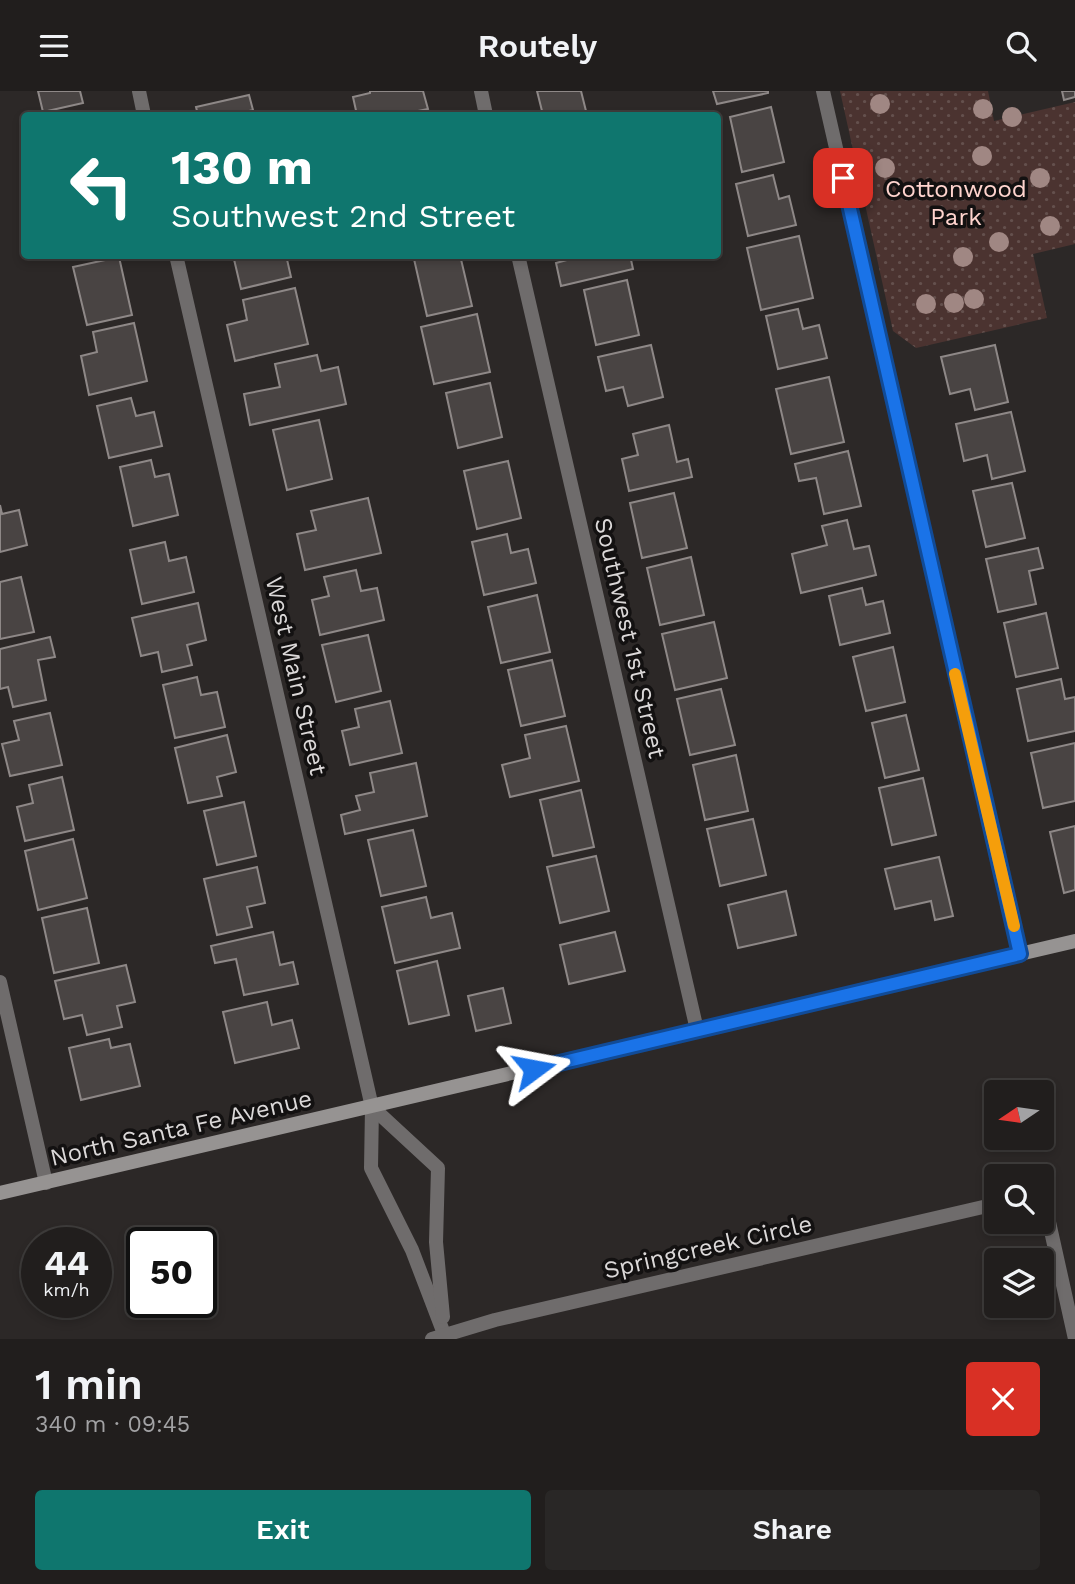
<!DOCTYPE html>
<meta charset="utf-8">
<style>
body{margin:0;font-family:"Work Sans",sans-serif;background:#292726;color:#f1f3f6;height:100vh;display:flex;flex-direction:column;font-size:26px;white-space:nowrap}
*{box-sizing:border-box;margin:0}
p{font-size:23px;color:#a2a2a4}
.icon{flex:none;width:38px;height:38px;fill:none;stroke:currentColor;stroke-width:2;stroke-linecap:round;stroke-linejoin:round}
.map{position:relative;height:1248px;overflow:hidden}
.side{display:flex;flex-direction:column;background:#211e1d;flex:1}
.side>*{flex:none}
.top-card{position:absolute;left:21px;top:21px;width:700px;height:147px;border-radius:7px;box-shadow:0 4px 10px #0003,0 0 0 2px #3e3c3b;background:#0f766e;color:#fff;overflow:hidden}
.needle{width:46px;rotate:257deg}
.buttons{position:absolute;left:984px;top:989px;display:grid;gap:14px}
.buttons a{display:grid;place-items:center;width:70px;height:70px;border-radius:7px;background:#211e1d;box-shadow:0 4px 10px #0003,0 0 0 2px #3e3c3b;font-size:35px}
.speed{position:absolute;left:21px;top:1136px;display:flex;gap:14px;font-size:35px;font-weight:700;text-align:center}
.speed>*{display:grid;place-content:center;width:91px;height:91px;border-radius:50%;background:#211e1d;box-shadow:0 4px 10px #0003,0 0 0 2px #3e3c3b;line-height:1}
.speed small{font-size:18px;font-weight:400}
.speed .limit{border:4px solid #111;border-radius:10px;background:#fff;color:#111}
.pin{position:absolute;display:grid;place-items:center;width:60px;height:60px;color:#fff;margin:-30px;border-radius:14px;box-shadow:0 4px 10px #0006}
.me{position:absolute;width:77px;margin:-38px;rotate:77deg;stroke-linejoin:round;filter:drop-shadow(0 0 5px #0008)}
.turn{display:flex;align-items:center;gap:24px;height:147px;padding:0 35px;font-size:32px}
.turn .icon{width:91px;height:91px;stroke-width:2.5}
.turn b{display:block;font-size:49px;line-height:60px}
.round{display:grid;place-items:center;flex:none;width:74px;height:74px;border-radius:7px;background:#292726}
.headline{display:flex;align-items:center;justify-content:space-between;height:119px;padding:0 35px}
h1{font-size:42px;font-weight:600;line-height:52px}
.primary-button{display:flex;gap:14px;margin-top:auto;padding:14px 35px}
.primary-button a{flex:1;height:80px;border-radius:7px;background:#0f766e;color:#fff;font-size:28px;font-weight:600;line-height:80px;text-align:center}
.primary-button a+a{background:#292726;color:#f1f3f6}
header{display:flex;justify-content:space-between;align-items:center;height:91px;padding:0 35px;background:#211e1d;font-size:32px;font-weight:600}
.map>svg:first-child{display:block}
.green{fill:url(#green-dots)}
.building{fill:#494443;stroke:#8e8887;stroke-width:2}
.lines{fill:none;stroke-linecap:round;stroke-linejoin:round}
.minor{stroke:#6f6c6c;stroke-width:14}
.secondary{stroke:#969392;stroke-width:14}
.tree{fill:#a08783}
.route-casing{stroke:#114b97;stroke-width:18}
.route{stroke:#1a73e8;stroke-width:12}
.slow{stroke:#f59e0b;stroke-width:12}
.labels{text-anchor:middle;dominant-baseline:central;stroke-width:7;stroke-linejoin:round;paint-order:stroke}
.park-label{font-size:24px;fill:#ffd4ce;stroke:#131111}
.street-label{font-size:24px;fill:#dbd8d8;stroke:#131111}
</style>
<header><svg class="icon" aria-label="menu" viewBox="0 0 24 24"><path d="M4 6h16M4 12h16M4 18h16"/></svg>Routely<svg class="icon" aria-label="search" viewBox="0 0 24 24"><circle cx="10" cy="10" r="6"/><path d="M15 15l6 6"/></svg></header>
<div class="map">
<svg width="1075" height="1248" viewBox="0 0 1075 1248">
<defs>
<pattern id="green-dots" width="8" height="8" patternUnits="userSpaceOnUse" patternTransform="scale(1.75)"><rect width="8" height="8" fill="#4b3330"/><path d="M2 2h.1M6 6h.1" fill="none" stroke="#64504d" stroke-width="1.8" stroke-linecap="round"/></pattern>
</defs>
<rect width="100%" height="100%" fill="#2c2827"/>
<polygon class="green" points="840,0 988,0 994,30 1075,11 1075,153 1033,163 1047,227 916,257 893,240"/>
<g class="building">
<polygon points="38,0 80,0 83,12 43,21"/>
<polygon points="370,0 423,0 428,18 398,24 357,24 353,6 370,2"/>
<polygon points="537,0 581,0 587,24 543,24"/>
<polygon points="713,0 768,0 768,2 717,13"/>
<polygon points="1062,0 1075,0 1075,6 1064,9"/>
<polygon points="249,4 253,19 241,22 241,24 198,24 196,16"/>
<polygon points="771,16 784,71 742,81 730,26"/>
<polygon points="773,84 779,108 789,105 796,134 748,145 736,93"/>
<polygon points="799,145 813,207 761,219 747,157"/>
<polygon points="233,164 286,164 291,186 241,198"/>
<polygon points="430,164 460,164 472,215 427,225 414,168"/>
<polygon points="573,164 630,164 633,178 561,195 556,172 574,167"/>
<polygon points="119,166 132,224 87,234 73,176"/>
<polygon points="627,189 639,244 596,254 584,199"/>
<polygon points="295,197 308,253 235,270 227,234 247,229 243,209"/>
<polygon points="798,218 803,238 819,234 827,267 778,278 766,225"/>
<polygon points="477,223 490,281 434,293 421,236"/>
<polygon points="134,232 147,290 89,304 81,265 97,261 93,241"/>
<polygon points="651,254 663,306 628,315 623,296 606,300 598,266"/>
<polygon points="995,254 1008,311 975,319 970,298 950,303 941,266"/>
<polygon points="317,264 321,280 338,276 346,313 250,334 244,303 280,296 275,273"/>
<polygon points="829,286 844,351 791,363 776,298"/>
<polygon points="490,292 502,346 458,357 446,302"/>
<polygon points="131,307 136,325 154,321 162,355 109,367 97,315"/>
<polygon points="1011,321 1025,380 992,388 987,364 964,370 956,333"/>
<polygon points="319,329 332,388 287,399 273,339"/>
<polygon points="669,334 677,371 688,368 692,386 629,400 622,368 638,364 633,343"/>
<polygon points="848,360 861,415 824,423 816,387 799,390 795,373"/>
<polygon points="151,369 155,386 169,383 178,424 133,435 120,376"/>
<polygon points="508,370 521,427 477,438 464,380"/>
<polygon points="1012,392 1025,447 986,456 973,400"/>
<polygon points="674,402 687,457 642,467 630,412"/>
<polygon points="368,407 381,462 305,479 297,443 316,439 311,420"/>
<polygon points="0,414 2,423 19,419 27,454 0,461"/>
<polygon points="847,429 854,458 869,455 876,484 801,502 792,463 827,454 822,435"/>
<polygon points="507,443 511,462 528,458 536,492 484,504 472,451"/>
<polygon points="165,451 169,470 186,466 194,501 142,513 130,459"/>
<polygon points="1038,457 1043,477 1029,480 1036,513 998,521 986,468"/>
<polygon points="691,466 704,524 660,534 647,477"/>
<polygon points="356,479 361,500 377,497 384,529 320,544 312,509 329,505 324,486"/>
<polygon points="21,486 34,541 0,548 0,491"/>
<polygon points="862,497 866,514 883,510 890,542 840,554 829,505"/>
<polygon points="537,504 550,561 501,572 488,516"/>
<polygon points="198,512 206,549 187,554 192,574 162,581 158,561 141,565 132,527"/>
<polygon points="1046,522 1058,577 1016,586 1004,532"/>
<polygon points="714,531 727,587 675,599 662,543"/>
<polygon points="368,544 381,600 336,611 322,554"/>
<polygon points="50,546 55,566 38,569 46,609 13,616 8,596 0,598 0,558"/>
<polygon points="893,556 905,611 866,620 853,566"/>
<polygon points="552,569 565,625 521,635 508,579"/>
<polygon points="197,586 201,604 217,601 225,636 175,647 163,594"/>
<polygon points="1061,588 1065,608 1075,606 1075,640 1028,650 1017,598"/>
<polygon points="721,598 735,654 690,664 677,608"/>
<polygon points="390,610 402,662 350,674 342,640 359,636 355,618"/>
<polygon points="50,622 62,674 10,685 2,653 19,649 14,630"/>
<polygon points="906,624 919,679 885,687 872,632"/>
<polygon points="566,635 579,690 510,706 502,674 530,667 525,644"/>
<polygon points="227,644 236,681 217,686 222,705 188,712 175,657"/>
<polygon points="1075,652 1075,710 1043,717 1031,662"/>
<polygon points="736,664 748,720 705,729 693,674"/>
<polygon points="416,672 427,725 345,743 341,724 360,719 356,705 374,701 370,682"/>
<polygon points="62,686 74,739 25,750 17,716 33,712 29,694"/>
<polygon points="923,687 936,744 892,754 879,697"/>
<polygon points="581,699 594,756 553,765 540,709"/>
<polygon points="244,711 256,765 217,774 204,720"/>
<polygon points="753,728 766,784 720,795 707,738"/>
<polygon points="1075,735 1075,799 1064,802 1050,741"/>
<polygon points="413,739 426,795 381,805 368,749"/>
<polygon points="73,748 87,807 38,819 25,760"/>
<polygon points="596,765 609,820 560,832 547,776"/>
<polygon points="939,766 953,825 935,829 931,810 895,818 885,778"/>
<polygon points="257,776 265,812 247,816 252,836 217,844 204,788"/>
<polygon points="786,800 796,844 738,857 728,814"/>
<polygon points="426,806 431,827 452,822 460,857 395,872 382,816"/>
<polygon points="87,817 99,872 54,882 42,827"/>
<polygon points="273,841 280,874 293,871 298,893 244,904 236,868 215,872 211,855"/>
<polygon points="615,841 625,880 569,893 560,854"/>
<polygon points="437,870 449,924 409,933 397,880"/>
<polygon points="126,874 135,911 117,915 122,936 87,944 82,924 64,928 55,890"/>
<polygon points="503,897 511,932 476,940 468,905"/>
<polygon points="267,911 272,934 292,929 299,957 235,972 223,921"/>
<polygon points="109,948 111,957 130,953 140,995 81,1009 69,957"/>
</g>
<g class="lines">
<g class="minor">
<polyline points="139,0 144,24"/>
<polyline points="481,0 486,24"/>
<polyline points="823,0 1020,863"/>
<polyline points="176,164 372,1016 371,1077 412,1159 446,1248"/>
<polyline points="518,164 697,939"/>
<polyline points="0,891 46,1092"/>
<polyline points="372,1016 438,1077 436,1151 443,1226"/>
<polyline points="1041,1105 1043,1104 1075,1248"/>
<polyline points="432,1248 495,1229 996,1113"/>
</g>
<polyline class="secondary" points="0,1102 1075,850"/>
</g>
<g class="tree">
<circle cx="880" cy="13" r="10"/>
<circle cx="983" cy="18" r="10"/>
<circle cx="1012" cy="26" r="10"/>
<circle cx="982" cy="65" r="10"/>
<circle cx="885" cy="77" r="10"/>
<circle cx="1040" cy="87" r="10"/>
<circle cx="1050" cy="135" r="10"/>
<circle cx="999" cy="151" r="10"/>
<circle cx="963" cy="166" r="10"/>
<circle cx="974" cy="208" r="10"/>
<circle cx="954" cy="212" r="10"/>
<circle cx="926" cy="213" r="10"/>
</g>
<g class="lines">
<g class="route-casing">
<polyline id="route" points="534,978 1020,863 843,87"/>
</g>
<use href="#route" class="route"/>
<polyline class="slow" points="955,583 1014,835"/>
</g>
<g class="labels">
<g class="park-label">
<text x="956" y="98">Cottonwood<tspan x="956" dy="28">Park</tspan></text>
</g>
<g class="street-label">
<text transform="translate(630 547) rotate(77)">Southwest 1st Street</text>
<text transform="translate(296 585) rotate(77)">West Main Street</text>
<text transform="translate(181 1037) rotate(-13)">North Santa Fe Avenue</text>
<text transform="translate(708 1156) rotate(-13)">Springcreek Circle</text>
</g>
</g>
</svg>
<div class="buttons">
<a><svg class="needle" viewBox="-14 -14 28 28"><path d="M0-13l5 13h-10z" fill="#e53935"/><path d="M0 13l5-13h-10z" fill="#a2a2a4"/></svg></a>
<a><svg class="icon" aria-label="search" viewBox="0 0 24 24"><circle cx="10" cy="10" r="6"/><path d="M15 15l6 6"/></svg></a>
<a><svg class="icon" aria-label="layers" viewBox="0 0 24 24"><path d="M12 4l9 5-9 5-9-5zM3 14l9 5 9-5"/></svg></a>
</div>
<div class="speed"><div>44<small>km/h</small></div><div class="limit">50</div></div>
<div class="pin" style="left:843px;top:87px;background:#d93025"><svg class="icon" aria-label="arrive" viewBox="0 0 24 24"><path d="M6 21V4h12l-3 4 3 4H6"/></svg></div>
<svg class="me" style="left:534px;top:978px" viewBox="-20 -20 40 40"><path d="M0-17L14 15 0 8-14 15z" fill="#1a73e8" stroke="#fff" stroke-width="4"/></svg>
<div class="top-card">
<div class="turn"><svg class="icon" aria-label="left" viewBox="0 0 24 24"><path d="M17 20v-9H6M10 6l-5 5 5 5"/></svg><div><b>130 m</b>Southwest 2nd Street</div></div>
</div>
</div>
<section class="side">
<div class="headline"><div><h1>1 min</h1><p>340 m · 09:45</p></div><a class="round" style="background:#d93025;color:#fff"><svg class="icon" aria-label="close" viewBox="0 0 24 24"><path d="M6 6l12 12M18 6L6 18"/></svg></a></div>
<div class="primary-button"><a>Exit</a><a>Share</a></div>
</section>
